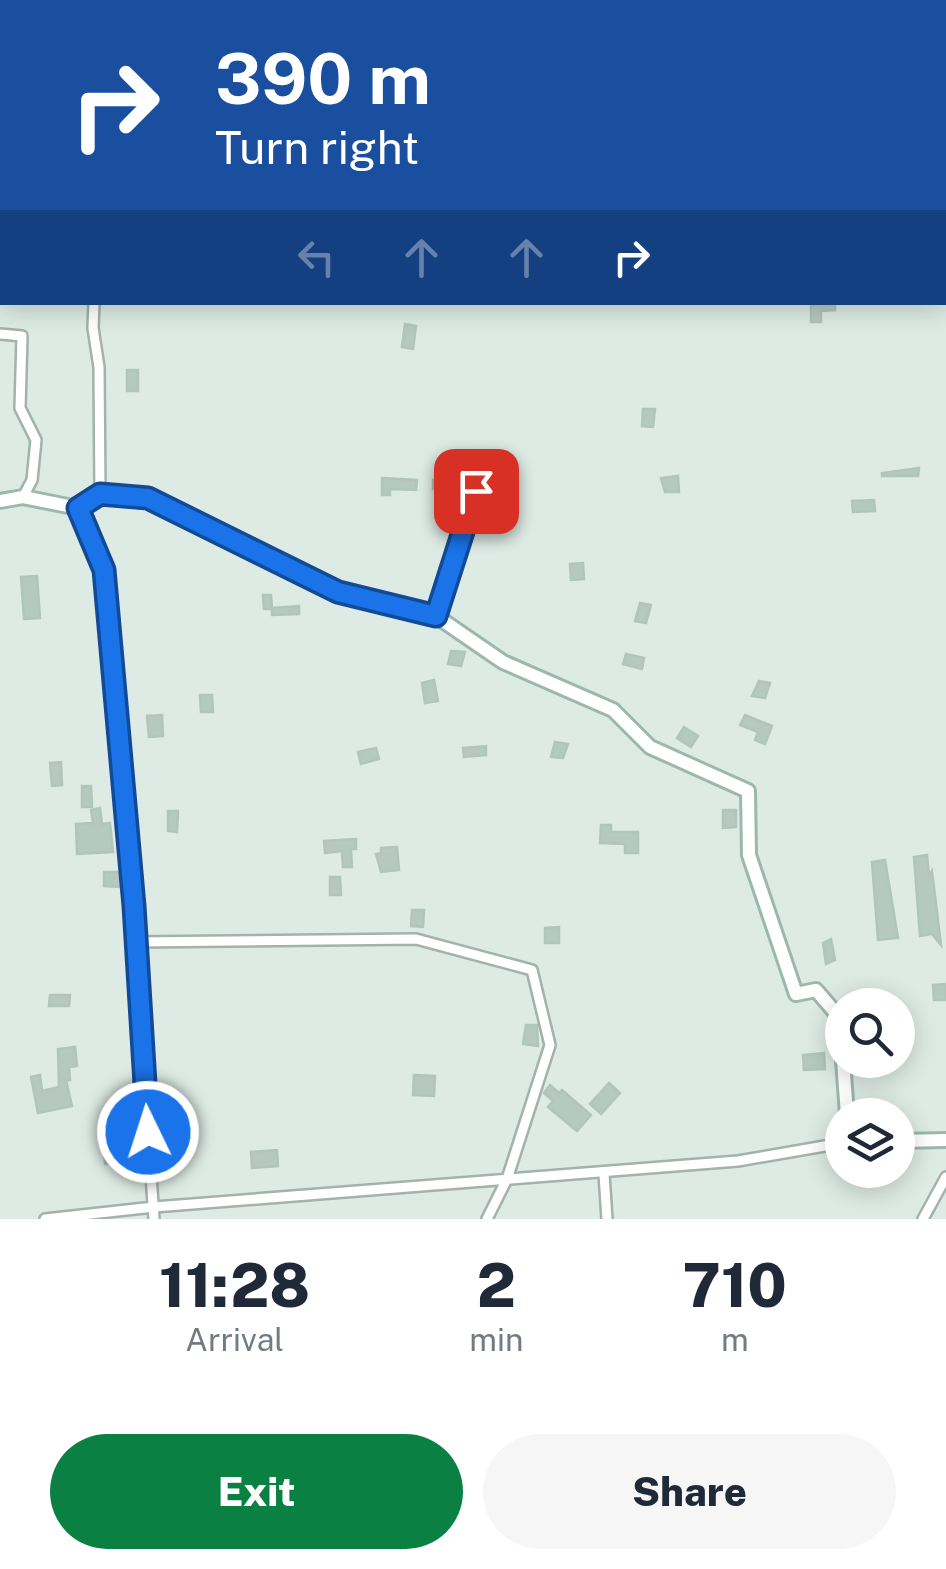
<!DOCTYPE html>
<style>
body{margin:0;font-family:"Public Sans",sans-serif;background:#f6f6f7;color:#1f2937;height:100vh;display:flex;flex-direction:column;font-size:38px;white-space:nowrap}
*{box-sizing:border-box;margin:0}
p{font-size:32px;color:#747a83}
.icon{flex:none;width:55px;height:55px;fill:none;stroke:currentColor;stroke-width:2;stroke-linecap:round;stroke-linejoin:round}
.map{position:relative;height:1219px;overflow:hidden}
.drawer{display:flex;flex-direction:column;background:#fff;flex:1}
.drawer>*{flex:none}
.top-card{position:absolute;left:0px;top:0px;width:948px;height:305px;box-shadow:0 5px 25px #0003;background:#1a4fa0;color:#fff;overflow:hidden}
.fabs{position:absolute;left:825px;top:988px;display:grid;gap:20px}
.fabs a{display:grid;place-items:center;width:90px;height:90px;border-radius:50%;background:#fff;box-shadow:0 5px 25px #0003;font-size:50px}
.pin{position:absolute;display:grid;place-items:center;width:85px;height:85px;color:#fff;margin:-42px;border-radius:20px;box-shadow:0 5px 15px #0006}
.me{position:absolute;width:110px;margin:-55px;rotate:356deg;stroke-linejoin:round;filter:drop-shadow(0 0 8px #0008)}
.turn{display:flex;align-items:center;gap:35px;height:210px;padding:0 50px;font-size:45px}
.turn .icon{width:130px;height:130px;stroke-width:2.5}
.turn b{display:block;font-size:70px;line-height:85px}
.lanes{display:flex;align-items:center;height:95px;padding:0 50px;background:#0003;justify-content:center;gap:50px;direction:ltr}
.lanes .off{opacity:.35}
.eta{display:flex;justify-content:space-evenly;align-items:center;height:170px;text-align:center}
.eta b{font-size:60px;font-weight:800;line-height:70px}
.cta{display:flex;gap:20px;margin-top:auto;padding:20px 50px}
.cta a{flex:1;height:115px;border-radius:60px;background:#0b8043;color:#fff;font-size:40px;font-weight:800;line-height:115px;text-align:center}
.cta a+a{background:#f6f6f7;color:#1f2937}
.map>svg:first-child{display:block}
.building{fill:#b6c9c0;stroke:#b0c5bb;stroke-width:2.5}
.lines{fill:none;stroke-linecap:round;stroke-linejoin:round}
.street-casing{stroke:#a1b3ac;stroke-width:14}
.secondary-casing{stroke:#9cb8ad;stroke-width:18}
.street{stroke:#fff;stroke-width:9}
.secondary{stroke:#fff;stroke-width:12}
.route-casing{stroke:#114b97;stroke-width:25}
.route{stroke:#1a73e8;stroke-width:18}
</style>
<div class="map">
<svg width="946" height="1219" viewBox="0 0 946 1219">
<rect width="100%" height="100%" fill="#deebe5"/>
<g class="building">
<polygon points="811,302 835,302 835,310 821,311 821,322 811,322"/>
<polygon points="405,324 416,326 413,349 402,347"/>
<rect x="127" y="370" width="11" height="21"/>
<polygon points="643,409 655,409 653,427 642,426"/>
<polygon points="495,456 510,458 507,485 510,485 510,504 492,504"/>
<polygon points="919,468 918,476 882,476 882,473"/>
<polygon points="678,476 679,492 665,492 661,478"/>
<polygon points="382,478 417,480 416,490 390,489 390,495 382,495"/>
<polygon points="455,479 455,489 433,489 433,480"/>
<polygon points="874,500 875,511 853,512 852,501"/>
<polygon points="583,563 584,579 571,580 570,564"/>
<polygon points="37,576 40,618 24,619 21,577"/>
<polygon points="263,595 271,595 272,608 299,606 299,614 272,615 272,609 264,609"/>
<polygon points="640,603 651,605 646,623 635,621"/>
<polygon points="451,651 465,652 461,666 448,664"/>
<polygon points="626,654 644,658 642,669 623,664"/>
<polygon points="434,680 438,701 425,703 422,683"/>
<polygon points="759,681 770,683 765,698 752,696"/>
<polygon points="200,695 212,695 213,712 201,712"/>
<polygon points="162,715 163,736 149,737 147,716"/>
<polygon points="745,715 772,726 765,744 755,740 758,732 740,725"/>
<polygon points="684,727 698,736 691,747 677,738"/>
<polygon points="555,742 568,744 563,758 551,757"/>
<polygon points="486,746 486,755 464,757 463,748"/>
<polygon points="376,748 379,759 361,764 358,752"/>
<polygon points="61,762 62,785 52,786 50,763"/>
<polygon points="82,786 91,786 92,807 82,807"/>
<polygon points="100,808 102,824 110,823 113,852 77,854 76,824 93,823 91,810"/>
<polygon points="723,810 736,810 736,827 723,828"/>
<polygon points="168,811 178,811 177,832 168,831"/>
<polygon points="601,825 611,825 611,832 638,832 638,853 625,853 625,844 600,843"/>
<polygon points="356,839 356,849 351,849 352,867 343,867 342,851 325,853 324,841"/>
<polygon points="397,847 399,870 381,872 376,854 381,853 381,848"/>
<polygon points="927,855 929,876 932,871 941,945 932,934 920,936 914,857"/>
<polygon points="885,860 898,938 878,940 872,862"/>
<polygon points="104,872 120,872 120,887 104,886"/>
<polygon points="330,877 340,877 341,895 330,895"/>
<polygon points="412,910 424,910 423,927 411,926"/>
<polygon points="559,927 559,943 545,943 545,928"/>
<polygon points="831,939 835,960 826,964 823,943"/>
<polygon points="946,984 946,1000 934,1000 933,985"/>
<polygon points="50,995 70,995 69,1006 49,1006"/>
<polygon points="526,1025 537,1025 538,1046 523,1044"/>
<polygon points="75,1047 77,1066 69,1067 70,1080 66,1080 72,1106 38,1113 31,1077 40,1075 42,1091 59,1087 58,1049"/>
<polygon points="824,1053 825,1069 804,1070 803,1055"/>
<polygon points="414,1075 435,1076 434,1096 413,1095"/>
<polygon points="609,1083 620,1093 601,1114 590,1104"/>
<polygon points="550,1085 559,1093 562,1090 591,1115 577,1131 548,1107 553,1101 544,1093"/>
<polygon points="129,1139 131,1162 105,1164 103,1140"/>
<polygon points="277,1150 278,1166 252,1168 251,1152"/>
</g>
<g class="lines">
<g class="street-casing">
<g id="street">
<polyline points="0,147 2,147"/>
<polyline points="94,302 93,328 99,367 100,495"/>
<polyline points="0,334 22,336 20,408 36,440 32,480 23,497"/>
<polyline points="78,508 104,570 133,906 154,1219"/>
<polyline points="436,616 476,491"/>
<polyline points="135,942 416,939 532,970 550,1045 507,1179 487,1219"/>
<polyline points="604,1174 607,1219"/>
<polyline points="45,1219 154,1207 738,1161 842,1143"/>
<polyline points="923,1219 946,1177"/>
</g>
</g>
<g class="secondary-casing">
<g id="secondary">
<polyline points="0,501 23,497 78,508 100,495 148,498 338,592 436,616 503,662 613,710 650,747 748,791 749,855 796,994 816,990 840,1018 842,1053"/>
<polyline points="843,1060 847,1115"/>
<polyline points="898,1141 946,1140"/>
</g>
</g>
<use href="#street" class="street"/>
<use href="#secondary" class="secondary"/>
</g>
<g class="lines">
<g class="route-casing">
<polyline id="route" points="148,1132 134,906 104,570 78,508 100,494 148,498 338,592 436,616 476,491"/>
</g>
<use href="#route" class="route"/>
</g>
</svg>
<div class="fabs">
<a><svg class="icon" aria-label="search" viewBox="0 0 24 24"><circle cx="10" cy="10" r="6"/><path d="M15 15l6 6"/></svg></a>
<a><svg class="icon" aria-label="layers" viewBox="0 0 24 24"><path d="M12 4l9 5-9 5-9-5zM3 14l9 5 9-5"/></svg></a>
</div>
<div class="pin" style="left:476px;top:491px;background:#d93025"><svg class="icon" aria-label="arrive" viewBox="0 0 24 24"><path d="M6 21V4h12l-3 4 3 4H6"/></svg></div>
<svg class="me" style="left:148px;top:1132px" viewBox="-20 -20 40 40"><circle r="17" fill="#1a73e8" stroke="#fff" stroke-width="3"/><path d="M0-11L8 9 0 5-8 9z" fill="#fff"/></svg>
<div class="top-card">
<div class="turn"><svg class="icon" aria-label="right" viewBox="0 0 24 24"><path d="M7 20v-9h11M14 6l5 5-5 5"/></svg><div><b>390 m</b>Turn right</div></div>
<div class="lanes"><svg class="icon off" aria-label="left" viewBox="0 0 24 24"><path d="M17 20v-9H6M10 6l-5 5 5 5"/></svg><svg class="icon off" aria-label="ahead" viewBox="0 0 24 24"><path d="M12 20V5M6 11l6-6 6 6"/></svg><svg class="icon off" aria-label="ahead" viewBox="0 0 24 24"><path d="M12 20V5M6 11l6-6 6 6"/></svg><svg class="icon" aria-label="right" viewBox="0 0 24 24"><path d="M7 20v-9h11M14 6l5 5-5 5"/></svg></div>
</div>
</div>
<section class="drawer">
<div class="eta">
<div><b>11:28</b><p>Arrival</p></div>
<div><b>2</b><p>min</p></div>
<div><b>710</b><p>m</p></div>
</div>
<div class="cta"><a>Exit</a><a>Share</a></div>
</section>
